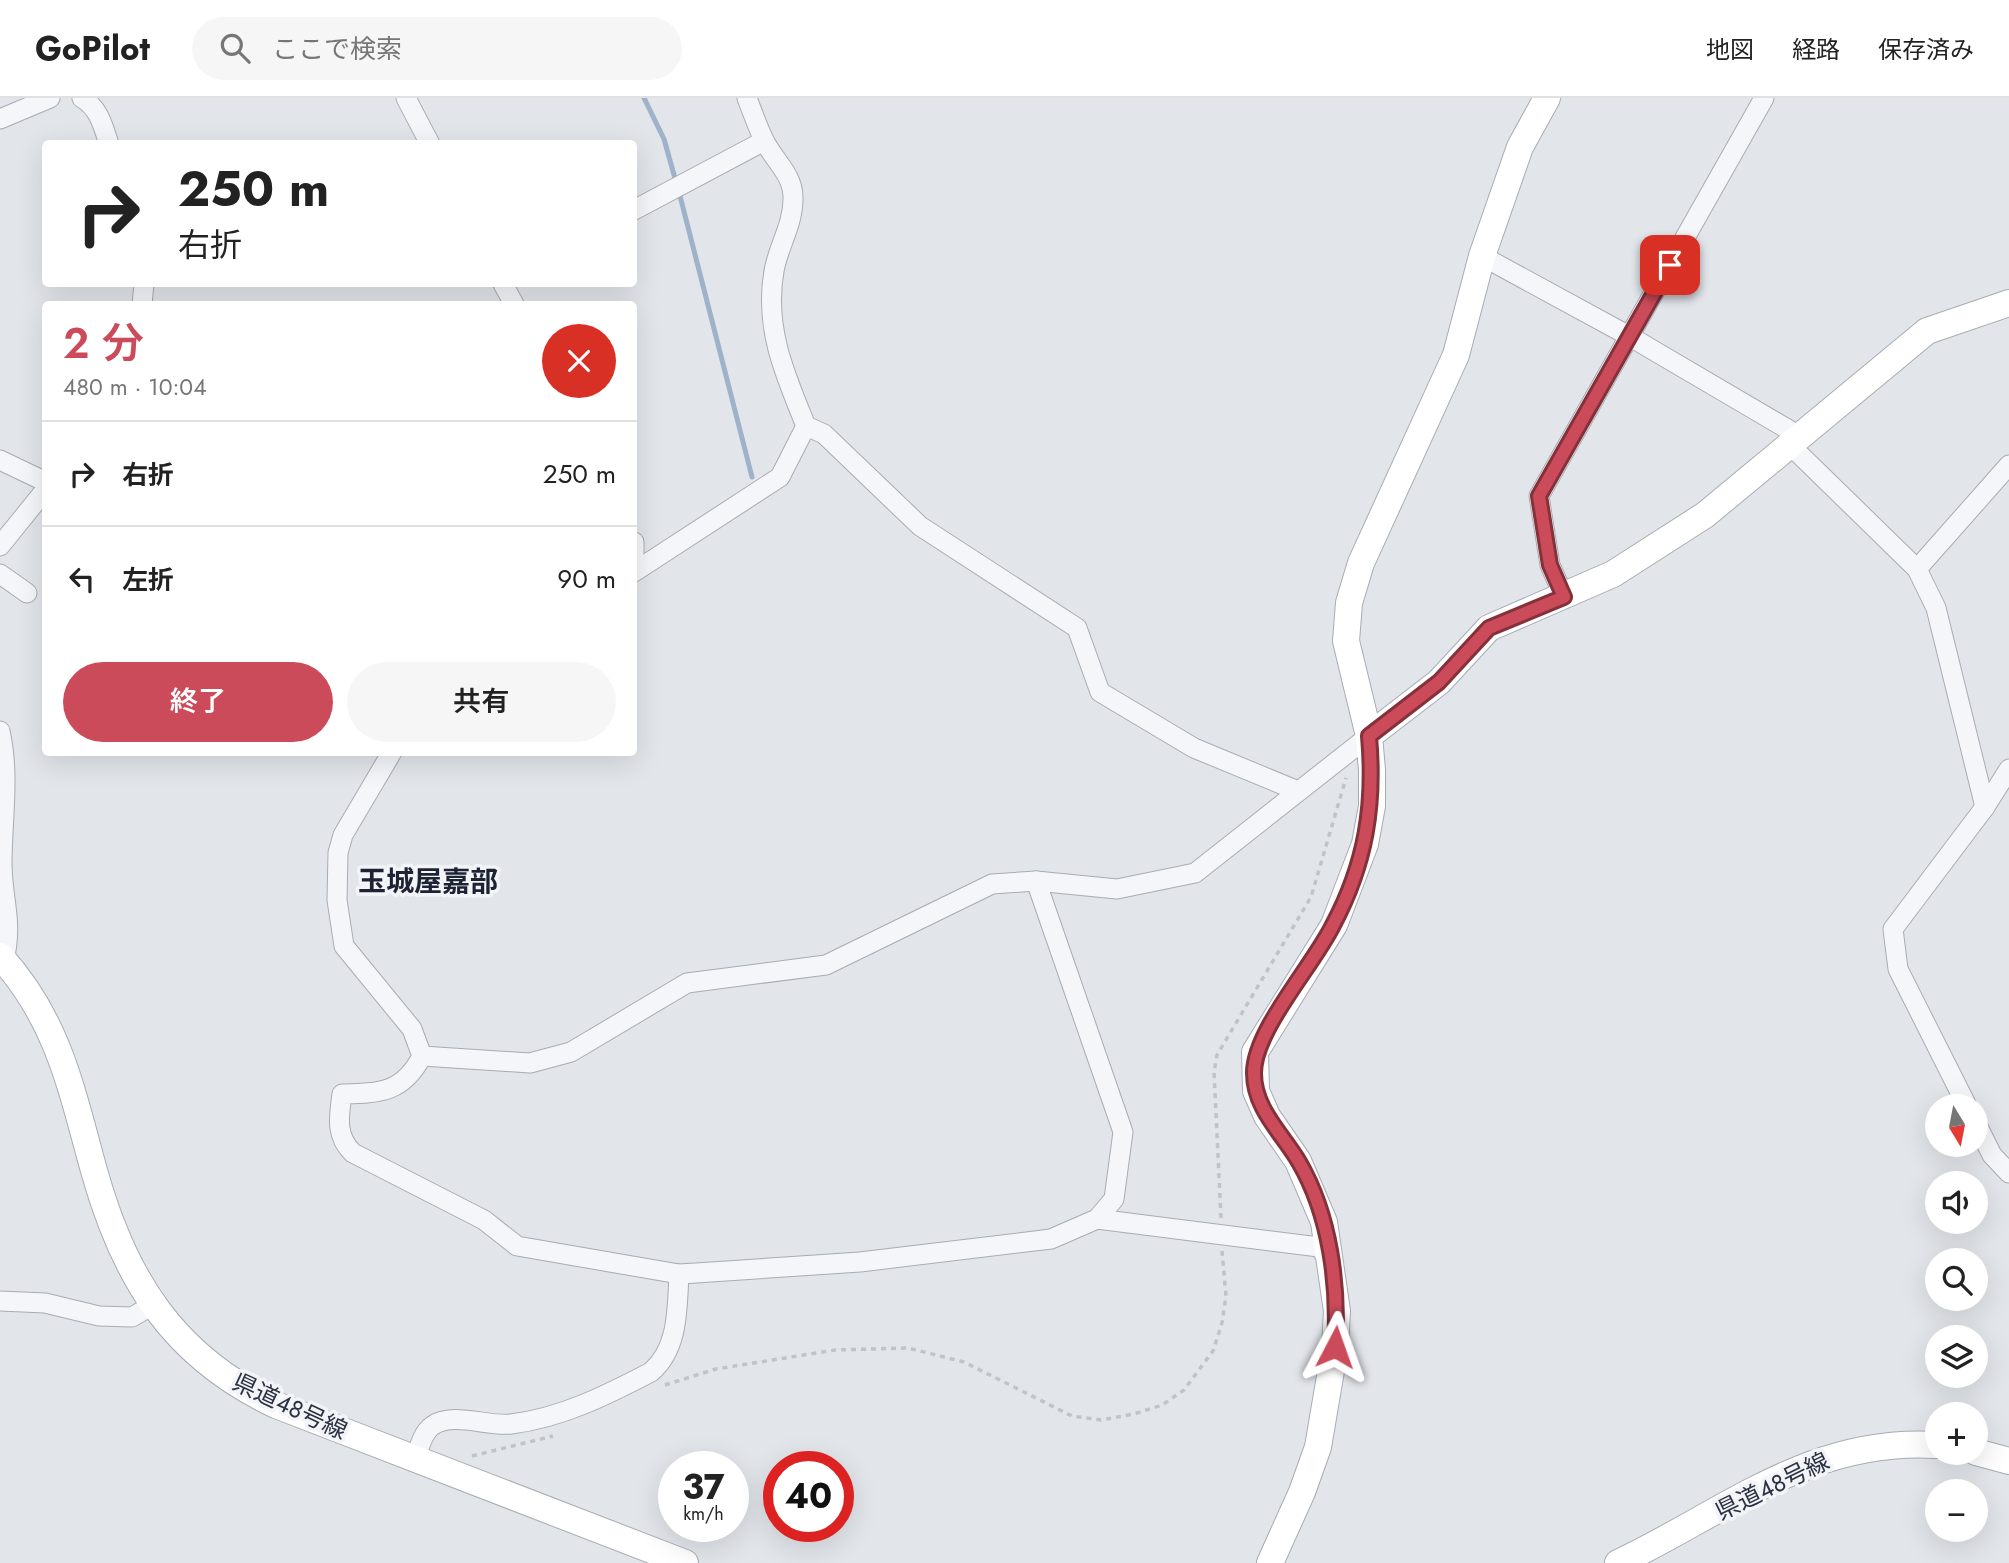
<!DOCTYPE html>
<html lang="ja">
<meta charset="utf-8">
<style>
body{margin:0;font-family:Jost,"Noto Sans JP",sans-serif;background:#f6f6f6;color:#222;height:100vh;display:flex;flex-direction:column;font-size:26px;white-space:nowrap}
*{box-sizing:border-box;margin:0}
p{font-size:23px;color:#767676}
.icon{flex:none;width:38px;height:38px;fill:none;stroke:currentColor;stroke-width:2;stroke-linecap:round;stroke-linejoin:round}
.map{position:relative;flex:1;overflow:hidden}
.sheet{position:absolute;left:42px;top:203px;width:595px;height:455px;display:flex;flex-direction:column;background:#fff;border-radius:7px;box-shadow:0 7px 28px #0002}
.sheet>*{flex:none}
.guide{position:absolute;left:42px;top:42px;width:595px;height:147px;border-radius:7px;box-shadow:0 7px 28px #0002;background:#fff;color:#222;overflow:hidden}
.needle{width:46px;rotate:170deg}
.tools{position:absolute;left:1925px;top:996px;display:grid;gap:14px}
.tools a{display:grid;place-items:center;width:63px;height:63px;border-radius:50%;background:#fff;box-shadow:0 7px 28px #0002;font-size:35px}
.speed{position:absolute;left:658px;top:1353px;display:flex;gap:14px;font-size:35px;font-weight:700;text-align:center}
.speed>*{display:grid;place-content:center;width:91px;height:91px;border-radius:50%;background:#fff;box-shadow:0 7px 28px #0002;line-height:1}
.speed small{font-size:18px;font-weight:400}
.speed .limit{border:10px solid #d22;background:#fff;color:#111}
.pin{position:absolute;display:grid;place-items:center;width:60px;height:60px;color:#fff;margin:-30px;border-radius:14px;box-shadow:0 4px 10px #0006}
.me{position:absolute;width:77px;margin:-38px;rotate:4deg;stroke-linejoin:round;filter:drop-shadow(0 0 5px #0008)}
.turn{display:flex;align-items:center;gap:24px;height:147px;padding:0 21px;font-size:32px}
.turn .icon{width:91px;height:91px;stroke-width:2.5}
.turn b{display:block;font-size:49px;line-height:60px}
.round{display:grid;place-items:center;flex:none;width:74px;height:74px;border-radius:37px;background:#f6f6f6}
.head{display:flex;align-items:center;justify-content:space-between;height:119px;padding:0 21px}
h1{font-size:42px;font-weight:600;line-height:52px;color:#cb4b5a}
.button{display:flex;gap:14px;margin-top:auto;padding:14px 21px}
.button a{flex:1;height:80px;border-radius:42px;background:#cb4b5a;color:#fff;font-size:28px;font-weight:600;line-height:80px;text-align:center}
.button a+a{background:#f6f6f6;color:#222}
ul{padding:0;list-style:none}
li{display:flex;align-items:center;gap:21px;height:105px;padding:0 21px;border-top:2px solid #e0e0e0}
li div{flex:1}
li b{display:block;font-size:26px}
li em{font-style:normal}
header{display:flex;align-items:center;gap:42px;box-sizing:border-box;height:98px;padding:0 35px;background:#fff;border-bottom:2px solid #e0e0e0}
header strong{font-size:33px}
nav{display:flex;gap:38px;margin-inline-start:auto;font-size:24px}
.search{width:490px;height:63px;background:#f6f6f6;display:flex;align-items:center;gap:18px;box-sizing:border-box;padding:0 24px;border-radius:38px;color:#767676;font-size:26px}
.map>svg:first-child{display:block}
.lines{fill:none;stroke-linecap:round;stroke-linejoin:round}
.stream{stroke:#9eb2c9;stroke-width:5}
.street-casing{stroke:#a7acb4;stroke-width:21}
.secondary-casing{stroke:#a7acb4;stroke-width:28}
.path{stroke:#c0c3c9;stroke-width:3.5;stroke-dasharray:5 5;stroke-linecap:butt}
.street{stroke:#f5f6f9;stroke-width:19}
.secondary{stroke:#fff;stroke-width:26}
.route-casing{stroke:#84313a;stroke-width:18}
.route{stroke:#cb4b5a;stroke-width:12}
.labels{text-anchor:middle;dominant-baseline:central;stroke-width:7;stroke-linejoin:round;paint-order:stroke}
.street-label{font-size:24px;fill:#2b3242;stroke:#f2f4f8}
.quarter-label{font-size:28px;font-weight:bold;fill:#1d2333;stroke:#f2f4f8}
</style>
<header>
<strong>GoPilot</strong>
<div class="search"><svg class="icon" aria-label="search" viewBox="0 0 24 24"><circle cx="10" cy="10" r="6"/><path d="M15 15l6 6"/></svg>ここで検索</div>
<nav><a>地図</a><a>経路</a><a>保存済み</a></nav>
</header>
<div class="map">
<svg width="2009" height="1465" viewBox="0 0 2009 1465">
<rect width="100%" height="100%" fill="#e2e5ea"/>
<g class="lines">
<g class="stream">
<polyline points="644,0 664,41 676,84"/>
<polyline points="679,94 752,379"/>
</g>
<g class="street-casing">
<g id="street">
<path d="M82,0C99,10 103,28 109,46"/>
<polyline points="406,0 430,46"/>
<path d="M747,0C752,13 757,27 763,40C772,61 794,76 793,101C793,127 778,149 774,173C764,230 785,277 806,328L824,336L920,428L1077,530L1100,594L1194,650L1298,693"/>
<polyline points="0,21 50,0"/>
<polyline points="634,112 764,43"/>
<polyline points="1482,158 1629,238 1801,339"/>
<polyline points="503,186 514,206"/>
<polyline points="142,206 144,186"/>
<polyline points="1791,348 1917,471 1936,510 1985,709"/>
<polyline points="0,362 46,384"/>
<polyline points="634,444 634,455"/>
<polyline points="0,448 46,391"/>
<polyline points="1917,471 2009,367"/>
<polyline points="634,474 780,379 806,328"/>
<polyline points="0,476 27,495"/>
<polyline points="1564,499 1550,467 1539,398 1764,0"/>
<path d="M0,633C10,678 2,722 2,767C3,806 13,823 4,863"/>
<path d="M392,654L343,737L338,755L337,802L344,848L412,931L422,958C403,995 380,995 342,996C339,1018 335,1038 353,1055L484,1122L517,1148L679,1176L696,1175L860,1164L1051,1141L1097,1121L1114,1101L1123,1034L1036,783"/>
<polyline points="422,958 530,965 571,954 687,885 826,867 992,786 1036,783 1117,791 1195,775 1369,638"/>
<polyline points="1967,1008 1898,871 1893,831 1985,709 2009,671"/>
<polyline points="1976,1025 1992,1057 2009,1075"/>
<polyline points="1097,1121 1319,1149 1330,1163"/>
<polyline points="0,1203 45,1205 99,1218 132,1219 151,1208"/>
<path d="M415,1362C419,1351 422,1335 432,1328C452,1313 488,1329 511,1326C561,1320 607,1297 651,1274C679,1250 677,1210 679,1176"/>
</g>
</g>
<g class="secondary-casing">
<g id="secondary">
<polyline points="1369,638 1439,584 1489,530 1613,476 1705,417 1927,233 2009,205"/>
<path d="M0,858C60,924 72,995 95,1076C125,1182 174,1259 276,1307L685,1465"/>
<polyline points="1976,1354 2009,1363"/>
<polyline points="1270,1465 1302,1394 1318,1349 1335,1249 1337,1213 1324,1124 1298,1063 1267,1018 1256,993 1255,954 1334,827 1365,746 1372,708 1372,672 1369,638 1346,543 1349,505 1361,465 1456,257 1482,158 1520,49 1547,0"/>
<path d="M1618,1465C1726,1414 1810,1339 1937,1347"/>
</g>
</g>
<g class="path">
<polyline points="1221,1120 1214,974 1217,957 1311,799 1346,680"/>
<polyline points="665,1287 716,1271 835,1252 908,1250 964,1264 1072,1318 1101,1322 1134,1316 1162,1307 1184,1292 1213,1253 1222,1225 1226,1198 1222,1153"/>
<polyline points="472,1358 553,1338"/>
</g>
<use href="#street" class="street"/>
<use href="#secondary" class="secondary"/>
</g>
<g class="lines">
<g class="route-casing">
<path id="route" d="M1335,1249C1339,1187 1330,1117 1299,1064C1282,1035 1254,1011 1254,975C1254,932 1313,868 1333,827C1366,765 1375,707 1369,638L1439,584L1489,530L1564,499L1550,467L1539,398L1670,167"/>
</g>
<use href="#route" class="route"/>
</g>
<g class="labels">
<g class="street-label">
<text transform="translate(290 1308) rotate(25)">県道48号線</text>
<text transform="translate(1772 1388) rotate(-26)">県道48号線</text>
</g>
<g class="quarter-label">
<text x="428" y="783">玉城屋嘉部</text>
</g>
</g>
</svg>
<div class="tools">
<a><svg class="needle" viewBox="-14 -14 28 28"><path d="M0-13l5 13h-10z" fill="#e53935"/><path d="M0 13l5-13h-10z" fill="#767676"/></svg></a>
<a><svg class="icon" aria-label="sound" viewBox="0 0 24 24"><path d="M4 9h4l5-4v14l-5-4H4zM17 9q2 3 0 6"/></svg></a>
<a><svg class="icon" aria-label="search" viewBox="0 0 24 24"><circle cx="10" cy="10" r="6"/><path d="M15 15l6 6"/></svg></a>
<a><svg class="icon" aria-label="layers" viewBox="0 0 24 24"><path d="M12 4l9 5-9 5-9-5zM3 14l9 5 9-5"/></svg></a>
<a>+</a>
<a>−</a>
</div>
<div class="speed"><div>37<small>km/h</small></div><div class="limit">40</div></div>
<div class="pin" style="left:1670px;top:167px;background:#d93025"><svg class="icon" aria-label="arrive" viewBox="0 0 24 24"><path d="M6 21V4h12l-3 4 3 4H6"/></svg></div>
<svg class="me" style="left:1335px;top:1249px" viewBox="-20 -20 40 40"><path d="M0-17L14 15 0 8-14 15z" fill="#cb4b5a" stroke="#fff" stroke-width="4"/></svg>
<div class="guide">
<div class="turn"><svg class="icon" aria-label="right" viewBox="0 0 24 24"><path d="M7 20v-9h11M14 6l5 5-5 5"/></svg><div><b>250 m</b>右折</div></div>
</div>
<section class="sheet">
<div class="head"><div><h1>2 分</h1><p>480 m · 10:04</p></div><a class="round" style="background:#d93025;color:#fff"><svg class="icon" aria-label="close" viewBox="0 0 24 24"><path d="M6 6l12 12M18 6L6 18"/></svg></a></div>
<ul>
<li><svg class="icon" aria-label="right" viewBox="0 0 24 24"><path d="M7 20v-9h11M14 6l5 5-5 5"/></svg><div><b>右折</b></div><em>250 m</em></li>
<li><svg class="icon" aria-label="left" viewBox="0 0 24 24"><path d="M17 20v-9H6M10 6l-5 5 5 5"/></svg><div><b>左折</b></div><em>90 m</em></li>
</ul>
<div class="button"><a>終了</a><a>共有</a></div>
</section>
</div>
